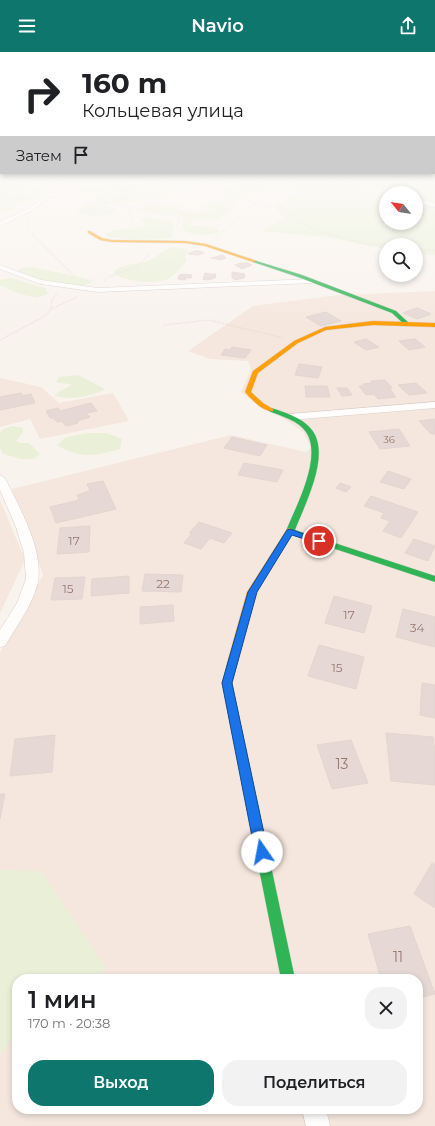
<!DOCTYPE html>
<html lang="ru">
<meta charset="utf-8">
<style>
body{margin:0;font-family:Montserrat,sans-serif;background:#f2f2f2;color:#202124;height:100vh;display:flex;flex-direction:column;font-size:15px;white-space:nowrap}
*{box-sizing:border-box;margin:0}
p{font-size:13px;color:#757577}
.icon{flex:none;width:22px;height:22px;fill:none;stroke:currentColor;stroke-width:2;stroke-linecap:round;stroke-linejoin:round}
.map{position:relative;flex:1;overflow:hidden}
.side{position:absolute;left:12px;top:922px;width:411px;height:140px;display:flex;flex-direction:column;background:#fff;border-radius:16px;box-shadow:0 2px 6px #0003}
.side>*{flex:none}
.hud{position:absolute;left:0px;top:0px;width:435px;height:122px;box-shadow:0 2px 6px #0003;background:#fff;color:#202124;overflow:hidden}
.needle{width:26px;rotate:300deg}
.controls{position:absolute;left:379px;top:134px;display:grid;gap:8px}
.controls a{display:grid;place-items:center;width:44px;height:44px;border-radius:50%;background:#fff;box-shadow:0 2px 6px #0003;font-size:20px}
.pin{position:absolute;display:grid;place-items:center;width:34px;height:34px;color:#fff;margin:-17px;border:2px solid #fff;border-radius:50%;box-shadow:0 1px 4px #0007}
.me{position:absolute;width:44px;margin:-22px;rotate:348deg;stroke-linejoin:round;filter:drop-shadow(0 0 3px #0008)}
.turn{display:flex;align-items:center;gap:14px;height:84px;padding:0 16px;font-size:18px}
.turn .icon{width:52px;height:52px;stroke-width:2.5}
.turn b{display:block;font-size:28px;line-height:34px}
.then{display:flex;align-items:center;height:38px;padding:0 16px;background:#0003;gap:8px;font-size:15px}
.round{display:grid;place-items:center;flex:none;width:42px;height:42px;border-radius:16px;background:#f2f2f2}
.head{display:flex;align-items:center;justify-content:space-between;height:68px;padding:0 16px}
h1{font-size:24px;font-weight:600;line-height:30px}
.primary-button{display:flex;gap:8px;margin-top:auto;padding:8px 16px}
.primary-button a{flex:1;height:46px;border-radius:16px;background:#0f766e;color:#fff;font-size:16px;font-weight:600;line-height:46px;text-align:center}
.primary-button a+a{background:#f2f2f2;color:#202124}
header{display:flex;justify-content:space-between;align-items:center;height:52px;padding:0 16px;background:#0f766e;color:#fff;font-size:18px;font-weight:600}
.map>svg:first-child{display:block}
.residential{fill:#f5e7de;fill-rule:evenodd}
.green{fill:#eaf0d8}
.lines{fill:none;stroke-linecap:round;stroke-linejoin:round}
.stream{stroke:#ceecea;stroke-width:2}
.building{fill:#e6d9d5;stroke:#e3d5cf}
.street-casing{stroke:#d8ceca;stroke-width:1}
.fast-casing{stroke:#dad0cb;stroke-width:1}
.slow-casing{stroke:#dad0cb;stroke-width:1}
.path-far1{stroke:#dcd1ce;stroke-width:1;stroke-dasharray:0.5 1;stroke-linecap:butt}
.path{stroke:#dcd1ce;stroke-width:1.5;stroke-dasharray:0.5 1.5;stroke-linecap:butt}
.street{fill:#fefdfc;fill-rule:evenodd}
.fast{fill:#30b455;fill-rule:evenodd}
.slow{fill:#ff9f0a;fill-rule:evenodd}
.route{fill:#1a73e8;stroke:#114b97}
.labels{text-anchor:middle;dominant-baseline:central;stroke-width:3;stroke-linejoin:round;paint-order:stroke}
.far-number-label{font-size:10px;fill:#98776f}
.number-label{font-size:12px;fill:#98776f}
.near-number-label{font-size:14px;fill:#98776f}
</style>
<header><svg class="icon" aria-label="menu" viewBox="0 0 24 24"><path d="M4 6h16M4 12h16M4 18h16"/></svg>Navio<svg class="icon" aria-label="share" viewBox="0 0 24 24"><path d="M12 15V3M7 8l5-5 5 5M5 13v7h14v-7"/></svg></header>
<div class="map">
<svg width="435" height="1074" viewBox="0 0 435 1074">
<rect width="100%" height="100%" fill="#f9f3ee"/>
<g class="residential">
<path d="M435,239V1074H0V600L43,523L12,437L231,383L306,400L311,396L303,380L286,368L259,354L241,340L251,317L248,309L210,307L188,299L253,254L339,243ZM17,927H418V1057H17Z"/>
<polygon points="0,326 41,335 59,351 113,341 129,369 40,387 30,367 0,375"/>
<polygon points="0,448 25,508 0,561"/>
</g>
<g class="green">
<path d="M0,122L11,125L7,127L9,131L47,136L49,138C34,145 32,151 14,153L18,155L0,162Z"/>
<polygon points="86,122 181,122 190,124 163,129 143,127 85,131 82,130 89,127 85,124"/>
<polygon points="198,122 218,122 206,129 199,129 201,132 186,136 169,131 177,129 192,129 193,127 204,124"/>
<path d="M262,122L284,127L291,134L259,136L267,140L247,143L236,149L230,161L218,167L192,169L191,173L213,175L220,179C208,186 193,184 181,177L183,166L179,163L142,159L139,157L148,152L177,153L180,158L195,160L209,159V156L201,152L218,151L227,146L226,144L220,141L224,138L260,126L258,125Z"/>
<polygon points="282,122 316,122 386,144 386,171 416,171 416,152 422,153 416,151 416,141 386,142 320,122 435,122 435,203 416,202 416,193 386,193 386,197 326,185 261,179 283,167 275,153 298,141"/>
<path d="M156,131L163,133L139,139C151,144 164,135 176,138L146,150L110,152L104,154L115,156L116,161C101,164 88,168 76,158L91,148L105,142L76,140L81,137Z"/>
<polygon points="145,165 173,169 172,186 135,188 107,185 105,182 114,178 141,176 146,171 138,166"/>
<path d="M172,195L189,198L185,204L187,208C182,214 176,222 170,226C157,233 122,230 113,220C123,211 139,213 150,208C159,205 159,199 172,195Z"/>
<path d="M32,215L92,228V230C75,240 39,226 20,221L18,218L22,216Z"/>
<polygon points="11,226 45,236 48,242 37,246 17,241 0,233 0,228"/>
<path d="M78,323L105,337C91,345 70,348 54,344L60,339L72,333L56,330L59,325Z"/>
<polygon points="12,374 23,376 23,381 16,389 20,391 29,391 40,402 34,407 21,407 3,402 0,396 0,380 3,377"/>
<path d="M88,381H107L122,387L120,397C97,404 78,407 57,393L66,385Z"/>
<polygon points="0,818 41,819 106,916 98,927 17,927 17,981 0,1003"/>
</g>
<g class="lines">
<g class="stream">
<polyline points="324,122 365,135"/>
<polyline points="409,122 413,123"/>
<polyline points="416,150 433,155 423,157"/>
</g>
</g>
<g class="building">
<polygon points="194,199 200,199 204,201 198,203 188,202"/>
<polygon points="223,203 226,206 221,208 211,206"/>
<polygon points="241,211 248,211 252,213 242,217 235,213"/>
<polygon points="232,220 245,222 244,226 234,228 235,226 232,226"/>
<polygon points="205,221 209,222 216,222 215,226 207,228 203,227"/>
<polygon points="183,222 192,223 191,226 186,226 185,228 178,227 179,223"/>
<polygon points="417,256 431,262 417,267 403,261"/>
<polygon points="326,260 341,269 321,274 306,265"/>
<polygon points="366,287 379,295 366,298 354,290"/>
<polygon points="415,287 425,295 409,298 399,289"/>
<polygon points="232,295 251,298 245,306 221,303 225,297 230,298"/>
<polygon points="299,312 322,315 318,326 295,323"/>
<polygon points="385,328 392,336 389,336 396,345 378,347 374,342 366,343 359,334 364,334 363,332 372,331 371,329"/>
<polygon points="416,331 427,341 409,343 398,333"/>
<polygon points="305,334 327,334 330,345 306,345"/>
<polygon points="337,336 347,336 352,343 342,344"/>
<polygon points="21,341 23,344 31,342 35,351 0,358 0,345"/>
<polygon points="91,351 97,359 86,361 90,365 77,369 78,371 66,374 62,369 57,370 54,366 50,366 46,359 58,356 60,359"/>
<polygon points="435,367 435,382 431,382 419,369"/>
<polygon points="399,377 410,394 380,397 369,380"/>
<polygon points="232,385 267,393 260,404 224,396"/>
<polygon points="244,411 283,418 277,430 238,423"/>
<polygon points="388,419 411,427 404,437 380,430"/>
<polygon points="103,429 116,457 56,471 50,455 79,448 77,443 90,439 87,432"/>
<polygon points="340,431 351,435 346,440 336,436"/>
<polygon points="371,444 418,460 401,486 383,479 390,469 381,466 384,461 364,454"/>
<polygon points="199,470 232,481 224,491 210,486 201,497 184,491 192,481 189,481"/>
<polygon points="90,474 89,500 57,502 60,476"/>
<polygon points="414,487 435,494 428,509 405,501"/>
<polygon points="145,522 183,523 181,540 142,539"/>
<polygon points="129,524 129,541 91,544 92,527"/>
<polygon points="85,525 82,547 51,548 55,526"/>
<polygon points="334,544 372,554 364,581 325,571"/>
<polygon points="173,553 174,569 140,572 140,555"/>
<polygon points="403,557 435,565 435,595 396,585"/>
<polygon points="319,593 364,605 356,637 308,624"/>
<polygon points="422,631 435,633 435,666 420,663"/>
<polygon points="386,681 433,685 435,698 435,733 391,729"/>
<polygon points="55,683 52,720 10,724 15,687"/>
<polygon points="351,688 368,731 332,737 317,693"/>
<polygon points="0,742 5,742 0,767"/>
<polygon points="432,811 435,813 435,856 414,842"/>
<polygon points="410,874 435,942 418,946 418,927 381,927 368,882"/>
</g>
<g class="lines">
<g class="street-casing">
<g id="street">
<polygon points="332,122 380,137 435,123 435,125 385,138 392,141 386,142 324,122"/>
<polygon points="57,140 59,143 51,145 31,159 0,174 0,170 27,157 47,143"/>
<polygon points="416,146 435,151 435,155 416,150"/>
<polygon points="0,213 41,228 98,236 312,227 315,229 312,231 98,240 40,232 0,217"/>
<polygon points="435,350 435,356 290,368 285,365 290,362"/>
<path d="M0,423L5,426C19,455 46,501 37,534C31,555 16,575 5,594L0,595V578L17,551L26,527L24,501L16,475L0,438Z"/>
<polygon points="302,1057 326,1057 330,1074 306,1074"/>
</g>
</g>
<g class="fast-casing">
<g id="fast">
<polygon points="253,208 302,223 396,259 410,272 405,273 392,261 298,225 253,210"/>
<path d="M271,356C284,360 303,366 312,378C331,403 305,452 295,478L435,524V530L287,481L286,479C296,454 323,405 306,380C299,369 281,364 269,359L268,358Z"/>
<polygon points="233,604 237,605 238,608 232,631 295,927 281,927 222,631 228,608 229,605"/>
</g>
</g>
<g class="slow-casing">
<g id="slow">
<polygon points="88,179 90,179 102,186 112,188 185,189 206,192 257,209 253,210 205,194 185,191 112,190 100,188 88,181"/>
<path d="M373,269L435,271V275L373,273L326,278L298,291L258,321L251,340L263,351L273,357V359C263,360 251,347 245,340L253,319L294,289L325,275Z"/>
<polygon points="290,476 294,479 256,540 238,608 237,611 233,612 229,611 228,608 247,540 287,477"/>
</g>
</g>
<g class="path-far1">
<path d="M57,132C84,127 109,127 133,142L113,148L124,155L130,156"/>
<polyline points="0,133 15,128 50,133"/>
<polyline points="0,134 4,145 28,146"/>
<path d="M253,153L286,156C297,174 314,177 332,183"/>
<polyline points="130,158 180,165 177,175 180,181"/>
<polyline points="28,168 27,177 33,183"/>
<polyline points="126,179 130,174 132,166 129,160 130,156 159,149 228,125 232,122"/>
<polyline points="219,183 260,147 269,133 260,122"/>
</g>
<g class="path">
<polyline points="32,182 75,225"/>
<polyline points="330,182 369,193 392,193"/>
<polyline points="216,186 220,182"/>
<polyline points="416,197 435,198"/>
<polyline points="105,229 108,225 138,214 150,201"/>
<polyline points="51,256 52,248 57,241"/>
<polyline points="164,273 209,268 283,286"/>
<polyline points="0,288 45,264 51,257 77,245"/>
</g>
<use href="#street" class="street"/>
<use href="#fast" class="fast"/>
<use href="#slow" class="slow"/>
</g>
<linearGradient id="sky" x2="0" y2="1"><stop stop-color="#9dcae9"/><stop offset="0.45" stop-color="#fcfaf7"/><stop offset="1" stop-color="#fcfaf7" stop-opacity="0"/></linearGradient>
<rect width="435" height="273" fill="url(#sky)"/>
<polygon class="route" points="290,477 323,489 319,492 292,483 257,540 232,631 268,800 266,804 262,806 257,804 255,800 222,631 248,540 287,478"/>
<g class="labels">
<g class="far-number-label">
<text x="389" y="387">36</text>
</g>
<g class="number-label">
<text x="74" y="488">17</text>
<text x="163" y="531">22</text>
<text x="68" y="536">15</text>
<text x="349" y="562">17</text>
<text x="417" y="575">34</text>
<text x="337" y="615">15</text>
</g>
<g class="near-number-label">
<text x="342" y="712">13</text>
<text x="398" y="905">11</text>
</g>
</g>
</svg>
<div class="controls">
<a><svg class="needle" viewBox="-14 -14 28 28"><path d="M0-13l5 13h-10z" fill="#e53935"/><path d="M0 13l5-13h-10z" fill="#757577"/></svg></a>
<a><svg class="icon" aria-label="search" viewBox="0 0 24 24"><circle cx="10" cy="10" r="6"/><path d="M15 15l6 6"/></svg></a>
</div>
<div class="pin" style="left:319px;top:489px;background:#d93025"><svg class="icon" aria-label="arrive" viewBox="0 0 24 24"><path d="M6 21V4h12l-3 4 3 4H6"/></svg></div>
<svg class="me" style="left:262px;top:800px" viewBox="-20 -20 40 40"><circle r="19" fill="#fff"/><path d="M0-13L10 11 0 6-10 11z" fill="#1a73e8"/></svg>
<div class="hud">
<div class="turn"><svg class="icon" aria-label="right" viewBox="0 0 24 24"><path d="M7 20v-9h11M14 6l5 5-5 5"/></svg><div><b>160 m</b>Кольцевая улица</div></div>
<div class="then">Затем<svg class="icon" aria-label="arrive" viewBox="0 0 24 24"><path d="M6 21V4h12l-3 4 3 4H6"/></svg></div>
</div>
<section class="side">
<div class="head"><div><h1>1 мин</h1><p>170 m · 20:38</p></div><a class="round"><svg class="icon" aria-label="close" viewBox="0 0 24 24"><path d="M6 6l12 12M18 6L6 18"/></svg></a></div>
<div class="primary-button"><a>Выход</a><a>Поделиться</a></div>
</section>
</div>
